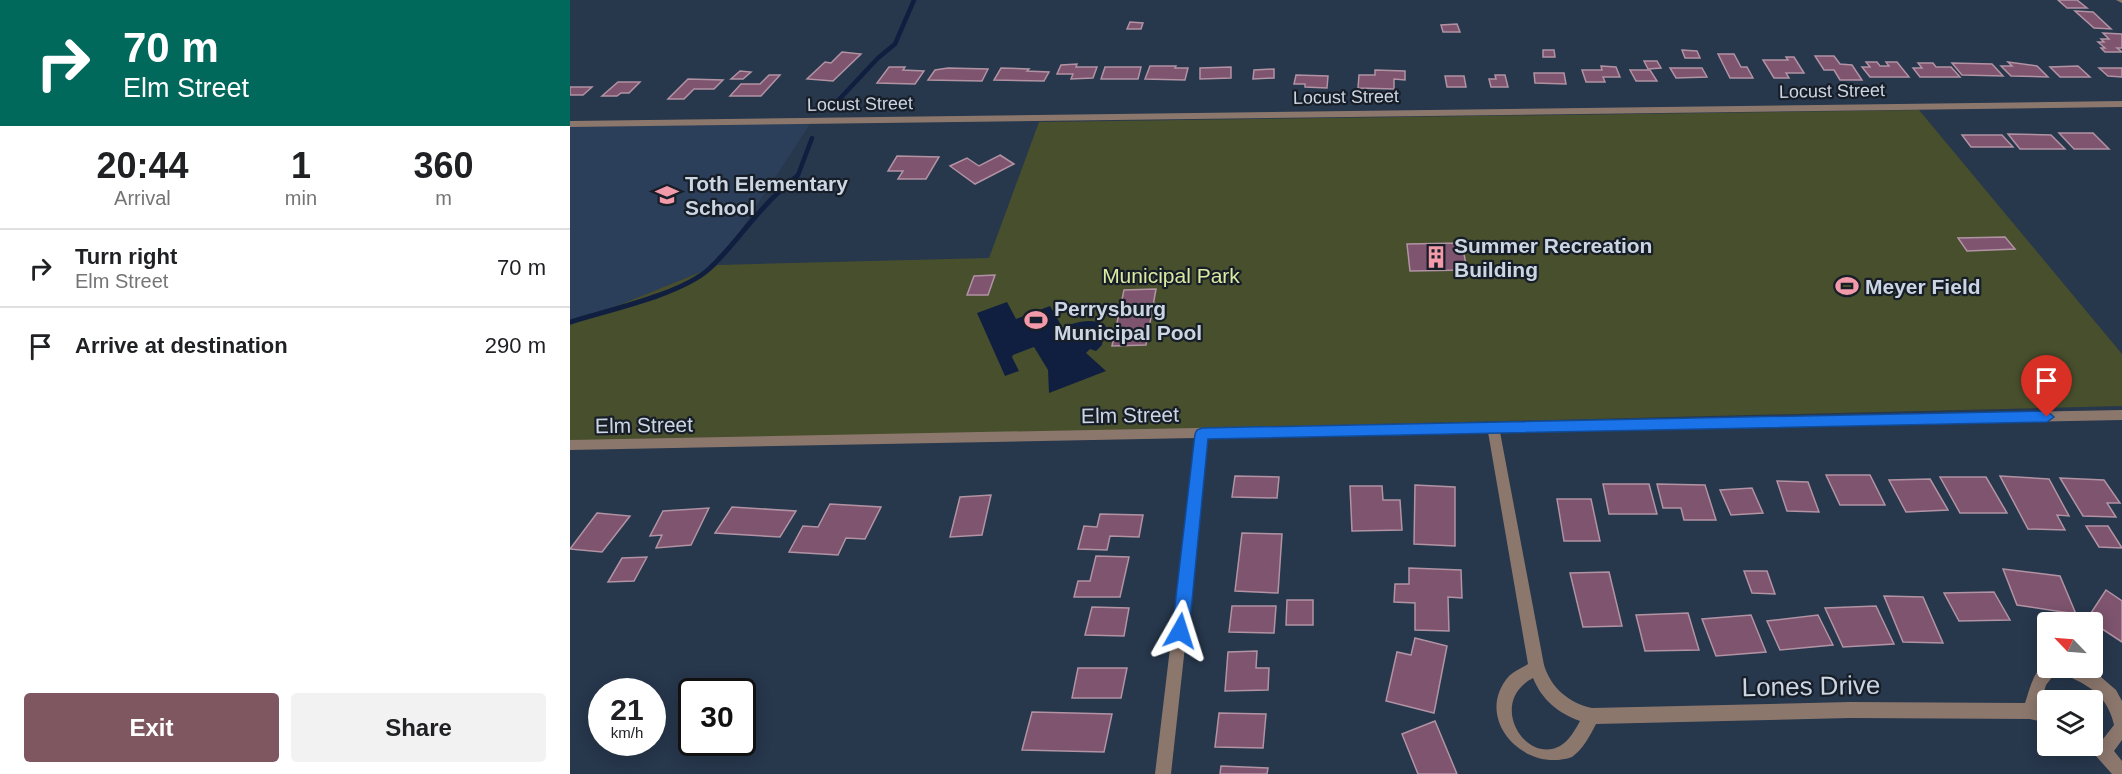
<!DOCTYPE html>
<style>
body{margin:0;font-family:Arial,sans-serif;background:#f2f2f2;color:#202124;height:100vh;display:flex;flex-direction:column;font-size:22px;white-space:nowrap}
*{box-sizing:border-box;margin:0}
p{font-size:20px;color:#757577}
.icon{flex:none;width:33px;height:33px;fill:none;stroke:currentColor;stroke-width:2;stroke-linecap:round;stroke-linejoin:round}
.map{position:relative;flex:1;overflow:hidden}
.sheet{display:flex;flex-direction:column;background:#fff;width:570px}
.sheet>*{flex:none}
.hud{background:#00695c;color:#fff;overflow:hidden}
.needle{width:39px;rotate:295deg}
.fabs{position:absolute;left:1467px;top:612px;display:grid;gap:12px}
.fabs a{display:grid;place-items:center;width:66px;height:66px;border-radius:6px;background:#fff;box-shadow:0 3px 15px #0003;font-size:30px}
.speed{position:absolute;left:18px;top:678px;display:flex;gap:12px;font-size:30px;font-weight:700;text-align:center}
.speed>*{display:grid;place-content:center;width:78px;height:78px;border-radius:50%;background:#fff;box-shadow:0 3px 15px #0003;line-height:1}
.speed small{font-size:15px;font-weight:400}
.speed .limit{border:3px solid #111;border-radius:9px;background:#fff;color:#111}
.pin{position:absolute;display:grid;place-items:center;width:51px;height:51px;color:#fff;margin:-62px -26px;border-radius:50% 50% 50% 0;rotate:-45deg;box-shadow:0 0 6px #0007}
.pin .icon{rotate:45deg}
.me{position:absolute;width:66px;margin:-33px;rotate:6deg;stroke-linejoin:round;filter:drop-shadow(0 0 4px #0008)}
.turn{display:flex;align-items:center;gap:21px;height:126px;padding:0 24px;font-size:27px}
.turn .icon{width:78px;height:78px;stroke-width:2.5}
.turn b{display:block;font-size:42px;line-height:51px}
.eta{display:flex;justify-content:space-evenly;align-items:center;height:102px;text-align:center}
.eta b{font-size:36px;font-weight:800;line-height:42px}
.action{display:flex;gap:12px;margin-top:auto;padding:12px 24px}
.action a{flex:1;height:69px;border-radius:6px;background:#7f5760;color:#fff;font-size:24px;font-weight:800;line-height:69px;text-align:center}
.action a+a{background:#f2f2f2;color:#202124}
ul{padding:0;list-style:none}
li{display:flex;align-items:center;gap:18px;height:78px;padding:0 24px;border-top:2px solid #e0e0e0}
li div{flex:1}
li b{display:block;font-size:22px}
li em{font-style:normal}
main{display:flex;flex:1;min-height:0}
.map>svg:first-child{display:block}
.built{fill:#2c3f5a}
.green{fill:#484f2d}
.water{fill:#101f40}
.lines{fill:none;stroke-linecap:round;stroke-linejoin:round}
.stream-far1{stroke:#101f40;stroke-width:4.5}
.stream{stroke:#101f40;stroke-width:5}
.building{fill:#7e546e;stroke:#b193a4;stroke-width:1.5}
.minor{fill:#8c776d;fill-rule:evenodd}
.tertiary{fill:#8c776d;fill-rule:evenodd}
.route{fill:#1a73e8;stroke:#114b97;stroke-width:1.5}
.labels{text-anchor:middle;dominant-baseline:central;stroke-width:4.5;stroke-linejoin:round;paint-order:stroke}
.far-street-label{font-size:18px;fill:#ccd6e3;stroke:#171e28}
.poi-label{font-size:21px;font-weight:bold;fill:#ccd6e3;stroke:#171e28;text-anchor:start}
.park-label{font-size:21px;fill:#daeaa0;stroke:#171e28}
.street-label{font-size:21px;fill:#ccd6e3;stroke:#171e28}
.near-street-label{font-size:26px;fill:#ccd6e3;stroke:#171e28}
</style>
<main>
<section class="sheet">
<div class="hud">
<div class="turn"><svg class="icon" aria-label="right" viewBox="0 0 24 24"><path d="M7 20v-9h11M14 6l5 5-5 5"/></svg><div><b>70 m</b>Elm Street</div></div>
</div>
<div class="eta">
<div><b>20:44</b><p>Arrival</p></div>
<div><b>1</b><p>min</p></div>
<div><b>360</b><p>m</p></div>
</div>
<ul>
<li><svg class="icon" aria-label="right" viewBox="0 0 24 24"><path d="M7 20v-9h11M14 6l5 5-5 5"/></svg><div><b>Turn right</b><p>Elm Street</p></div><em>70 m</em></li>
<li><svg class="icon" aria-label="arrive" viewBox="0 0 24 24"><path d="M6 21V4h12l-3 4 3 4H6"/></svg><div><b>Arrive at destination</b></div><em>290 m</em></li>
</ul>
<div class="action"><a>Exit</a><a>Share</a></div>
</section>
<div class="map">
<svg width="1552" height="774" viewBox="0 0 1552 774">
<rect width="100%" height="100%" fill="#27374c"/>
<polygon class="built" points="242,121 148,265 0,325 0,124"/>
<polygon class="green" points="1349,110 1552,354 1552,406 0,444 0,325 148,265 419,258 469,122"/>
<path class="water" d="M437,302L446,319L480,306L498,337L504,334L499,325C512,321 522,319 534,324L540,333L533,337L532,345L526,351L520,349L516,353L536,371L479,393L478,370L464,347L443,355L442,357L449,371L435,376L407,313Z"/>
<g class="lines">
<g class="stream-far1">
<polyline points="262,107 308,58 325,44 344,0"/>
<polyline points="209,192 228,175 242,138"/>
</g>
<path class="stream" d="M0,322C38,310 110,295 139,269C164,246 184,214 211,190"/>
</g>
<g class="building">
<polygon points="1488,0 1507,0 1517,8 1497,8"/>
<polygon points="1505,11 1523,12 1541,29 1524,28"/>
<polygon points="560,22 573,23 571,29 557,29"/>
<polygon points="887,24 890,32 873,32 871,25"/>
<polygon points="1533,33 1552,34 1552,48 1547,48 1552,52 1535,52 1531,48 1535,48 1528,42 1534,42 1531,39 1539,39"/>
<polygon points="973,50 984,50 985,57 973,57"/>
<polygon points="1112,50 1127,51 1130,58 1115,58"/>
<polygon points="272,52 291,54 263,81 237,79 255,62 261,63"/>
<polygon points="1148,54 1164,54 1171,67 1177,67 1183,78 1160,78"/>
<polygon points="1245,56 1264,56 1270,64 1282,65 1292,80 1270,80 1264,70 1254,70"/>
<polygon points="1216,57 1224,57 1234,73 1216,73 1219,78 1204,78 1193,60 1218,60"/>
<polygon points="1074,61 1087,61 1091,68 1078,69"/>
<polygon points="1296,62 1307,62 1310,66 1319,66 1316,62 1327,62 1339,77 1300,77 1292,67 1300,67"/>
<polygon points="1438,62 1467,66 1478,77 1441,76 1431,66 1442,66"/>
<polygon points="1348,63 1363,63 1366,67 1381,67 1390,77 1350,77 1343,68 1352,68"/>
<polygon points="1382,63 1422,64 1433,76 1392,75"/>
<polygon points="507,64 506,67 527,67 523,78 501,79 503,74 487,74 491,65"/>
<polygon points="580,66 606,66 605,68 618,68 615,80 575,79"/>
<polygon points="1031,66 1046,67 1050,77 1033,77 1035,82 1016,82 1012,70 1032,70"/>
<polygon points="1508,66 1520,77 1490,77 1480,67"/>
<polygon points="319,67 335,67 333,70 354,71 345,84 307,83"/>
<polygon points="535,67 571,67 568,79 531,79"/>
<polygon points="661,67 661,78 630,79 630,68"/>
<polygon points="378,68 418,69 412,81 358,80 365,70"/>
<polygon points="431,68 459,69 457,71 479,72 474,81 424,80"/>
<polygon points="1100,68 1132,68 1137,77 1106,78"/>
<polygon points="1529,68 1552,68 1552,77 1538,76"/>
<polygon points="704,69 704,78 683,79 684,70"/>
<polygon points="805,70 835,71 835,80 824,79 824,89 788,88 789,75 805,75"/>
<polygon points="1060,70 1080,70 1087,81 1066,81"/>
<polygon points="170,71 181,72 173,79 161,79"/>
<polygon points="964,73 994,73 996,84 965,83"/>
<polygon points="199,75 210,75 191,96 160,96 171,84 190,84"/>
<polygon points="726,75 758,76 757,88 735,87 735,84 724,84"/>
<polygon points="925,75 935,75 938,87 921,87 919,79 926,79"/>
<polygon points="875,76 894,76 896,87 877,87"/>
<polygon points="118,79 153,80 144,89 124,89 114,99 98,99"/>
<polygon points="48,82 70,82 59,93 51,93 47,96 32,96"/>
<polygon points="0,87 22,87 13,95 0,95"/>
<polygon points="1489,133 1523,133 1539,149 1504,149"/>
<polygon points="1438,134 1481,135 1495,149 1450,149"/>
<polygon points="1392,135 1432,135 1443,147 1401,147"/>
<polygon points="430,155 444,164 405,184 380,166 397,158 409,166"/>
<polygon points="327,156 369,157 356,179 328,179 333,171 318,171"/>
<polygon points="1435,237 1445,249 1397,251 1388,238"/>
<polygon points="892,243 897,270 840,271 837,244"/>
<polygon points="425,275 418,295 397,295 404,276"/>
<polygon points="586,289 576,345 542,346 554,290"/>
<polygon points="1256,475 1300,475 1315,505 1270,505"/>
<polygon points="665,476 709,477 707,498 662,497"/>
<polygon points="1430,476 1479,479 1499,516 1487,515 1495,530 1458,529"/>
<polygon points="1370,477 1416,477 1437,513 1390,513"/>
<polygon points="1490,478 1534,480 1550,503 1537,503 1546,517 1513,516"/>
<polygon points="1360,479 1378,510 1336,512 1319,480"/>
<polygon points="1207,481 1238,482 1249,512 1217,511"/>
<polygon points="1033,484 1079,484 1087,514 1039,514"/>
<polygon points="1087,484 1135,485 1146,520 1114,520 1111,508 1093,508"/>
<polygon points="845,485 885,487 885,546 844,544"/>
<polygon points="780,486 812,486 813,500 830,500 832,530 782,531"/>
<polygon points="1182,488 1193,513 1161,515 1150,490"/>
<polygon points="421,495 412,535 380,537 390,497"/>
<polygon points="987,499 1021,499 1030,541 994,541"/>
<polygon points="260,504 311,507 295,539 276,538 268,555 219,552 233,526 248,527"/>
<polygon points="162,507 226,511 210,537 145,533"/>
<polygon points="139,508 121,545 86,548 92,535 80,536 93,511"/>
<polygon points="27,513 60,516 32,552 0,549"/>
<polygon points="530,514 573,515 569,537 540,536 537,550 508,549 514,526 527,527"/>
<polygon points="1516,526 1538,526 1552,548 1529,547"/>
<polygon points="672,533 712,534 708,593 665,591"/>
<polygon points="526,556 559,557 550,597 504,597 508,581 520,581"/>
<polygon points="77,557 64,581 38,582 52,558"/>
<polygon points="839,568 891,570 892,598 878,597 879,631 845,630 845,603 824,602 825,584 839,584"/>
<polygon points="1433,569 1490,576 1506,614 1447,605"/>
<polygon points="1174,571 1197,571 1205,594 1182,593"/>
<polygon points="1039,572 1052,626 1013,627 1000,573"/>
<polygon points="1536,590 1552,601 1552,642 1517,619"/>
<polygon points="1424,592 1440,620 1389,621 1374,593"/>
<polygon points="1314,596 1353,597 1373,643 1333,642"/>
<polygon points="717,600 743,600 743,625 716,625"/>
<polygon points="662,606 706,606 704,633 659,632"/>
<polygon points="1306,606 1324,644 1273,647 1255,608"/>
<polygon points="522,607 559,608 554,636 515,635"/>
<polygon points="1118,613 1129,650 1075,651 1066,615"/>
<polygon points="1181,615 1196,652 1146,656 1132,619"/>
<polygon points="1248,615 1263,645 1210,650 1197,621"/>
<polygon points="845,638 877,646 864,713 816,701 827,652 841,655"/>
<polygon points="687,651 686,668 699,668 698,690 655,691 658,652"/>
<polygon points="508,668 557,668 551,698 502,698"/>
<polygon points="462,712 542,714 534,752 452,750"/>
<polygon points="649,713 696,714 693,748 645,747"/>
<polygon points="865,721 887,774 848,774 832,734"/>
<polygon points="651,766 698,768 697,774 650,774"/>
</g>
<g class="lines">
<g class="minor">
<polygon points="1552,101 1552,107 0,127 0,121"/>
<path d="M1552,410V420L930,432L974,665C981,688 999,703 1022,708L1280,702L1455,703C1460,689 1463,670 1478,662V668H1514L1531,677L1546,690L1552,701V740L1544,751L1552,761V774H1542L1517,746H1522V731L1533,739L1544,725C1538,696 1518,684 1492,674L1483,676L1476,685L1470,705L1478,707V723L1460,719L1280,718L1026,724C1020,736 1013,749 1002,757C954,774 902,718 939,676C944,671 952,668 958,664L918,432L638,438L601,774H585L625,438L0,450V440ZM963,678C972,700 988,713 1010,721C1005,730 999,741 990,746C955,765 917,702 963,678Z"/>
</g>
<polygon class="tertiary" points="1546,0 1552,0 1552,3"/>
</g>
<polygon class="route" points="1477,411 1484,417 1477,422 638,439 619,631 617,637 610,639 604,637 602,631 625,434 627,430 632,428"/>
<defs>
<g id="school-bare" transform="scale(1.8)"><path d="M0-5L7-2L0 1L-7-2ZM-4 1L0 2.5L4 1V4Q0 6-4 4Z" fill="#f39aaa" stroke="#171e28" stroke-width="2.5" paint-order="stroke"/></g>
<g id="building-bare" transform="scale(1.8)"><path d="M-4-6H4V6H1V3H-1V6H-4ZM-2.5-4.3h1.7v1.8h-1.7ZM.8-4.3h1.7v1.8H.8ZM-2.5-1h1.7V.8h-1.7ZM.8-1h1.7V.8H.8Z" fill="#f39aaa" stroke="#171e28" stroke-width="2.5" paint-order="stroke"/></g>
<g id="stadium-bare" transform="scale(1.8)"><path d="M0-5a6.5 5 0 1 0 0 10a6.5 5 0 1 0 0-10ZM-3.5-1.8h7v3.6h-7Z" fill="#f39aaa" stroke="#171e28" stroke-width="2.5" paint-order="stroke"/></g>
</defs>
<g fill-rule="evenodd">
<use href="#school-bare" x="97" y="195"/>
<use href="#building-bare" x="866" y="257"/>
<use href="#stadium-bare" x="1277" y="286"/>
<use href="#stadium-bare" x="466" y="320"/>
</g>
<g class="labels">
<g class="far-street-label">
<text transform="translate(1262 91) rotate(-1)">Locust Street</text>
<text transform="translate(776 97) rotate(-1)">Locust Street</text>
<text transform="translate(290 104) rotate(-1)">Locust Street</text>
</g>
<g class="poi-label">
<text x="115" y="183">Toth Elementary<tspan x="115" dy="24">School</tspan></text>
<text x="884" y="245">Summer Recreation<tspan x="884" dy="24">Building</tspan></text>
<text x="1295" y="286">Meyer Field</text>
<text x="484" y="308">Perrysburg<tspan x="484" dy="24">Municipal Pool</tspan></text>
</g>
<g class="park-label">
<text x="601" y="275">Municipal Park</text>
</g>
<g class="street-label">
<text transform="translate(560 415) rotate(-1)">Elm Street</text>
<text transform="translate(74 425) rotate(-1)">Elm Street</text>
</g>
<g class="near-street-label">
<text transform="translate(1241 686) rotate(-1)">Lones Drive</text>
</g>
</g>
</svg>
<div class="fabs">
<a><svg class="needle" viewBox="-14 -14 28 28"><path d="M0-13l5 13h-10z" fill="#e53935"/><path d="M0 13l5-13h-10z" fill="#757577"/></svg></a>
<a><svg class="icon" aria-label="layers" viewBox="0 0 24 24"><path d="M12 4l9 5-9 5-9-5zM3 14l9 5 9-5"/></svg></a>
</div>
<div class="speed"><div>21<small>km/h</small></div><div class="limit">30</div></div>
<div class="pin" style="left:1477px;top:417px;background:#d93025"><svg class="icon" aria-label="arrive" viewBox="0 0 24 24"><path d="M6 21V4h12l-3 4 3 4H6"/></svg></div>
<svg class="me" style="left:610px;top:631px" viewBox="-20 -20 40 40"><path d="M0-17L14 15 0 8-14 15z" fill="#1a73e8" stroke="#fff" stroke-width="4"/></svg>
</div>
</main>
